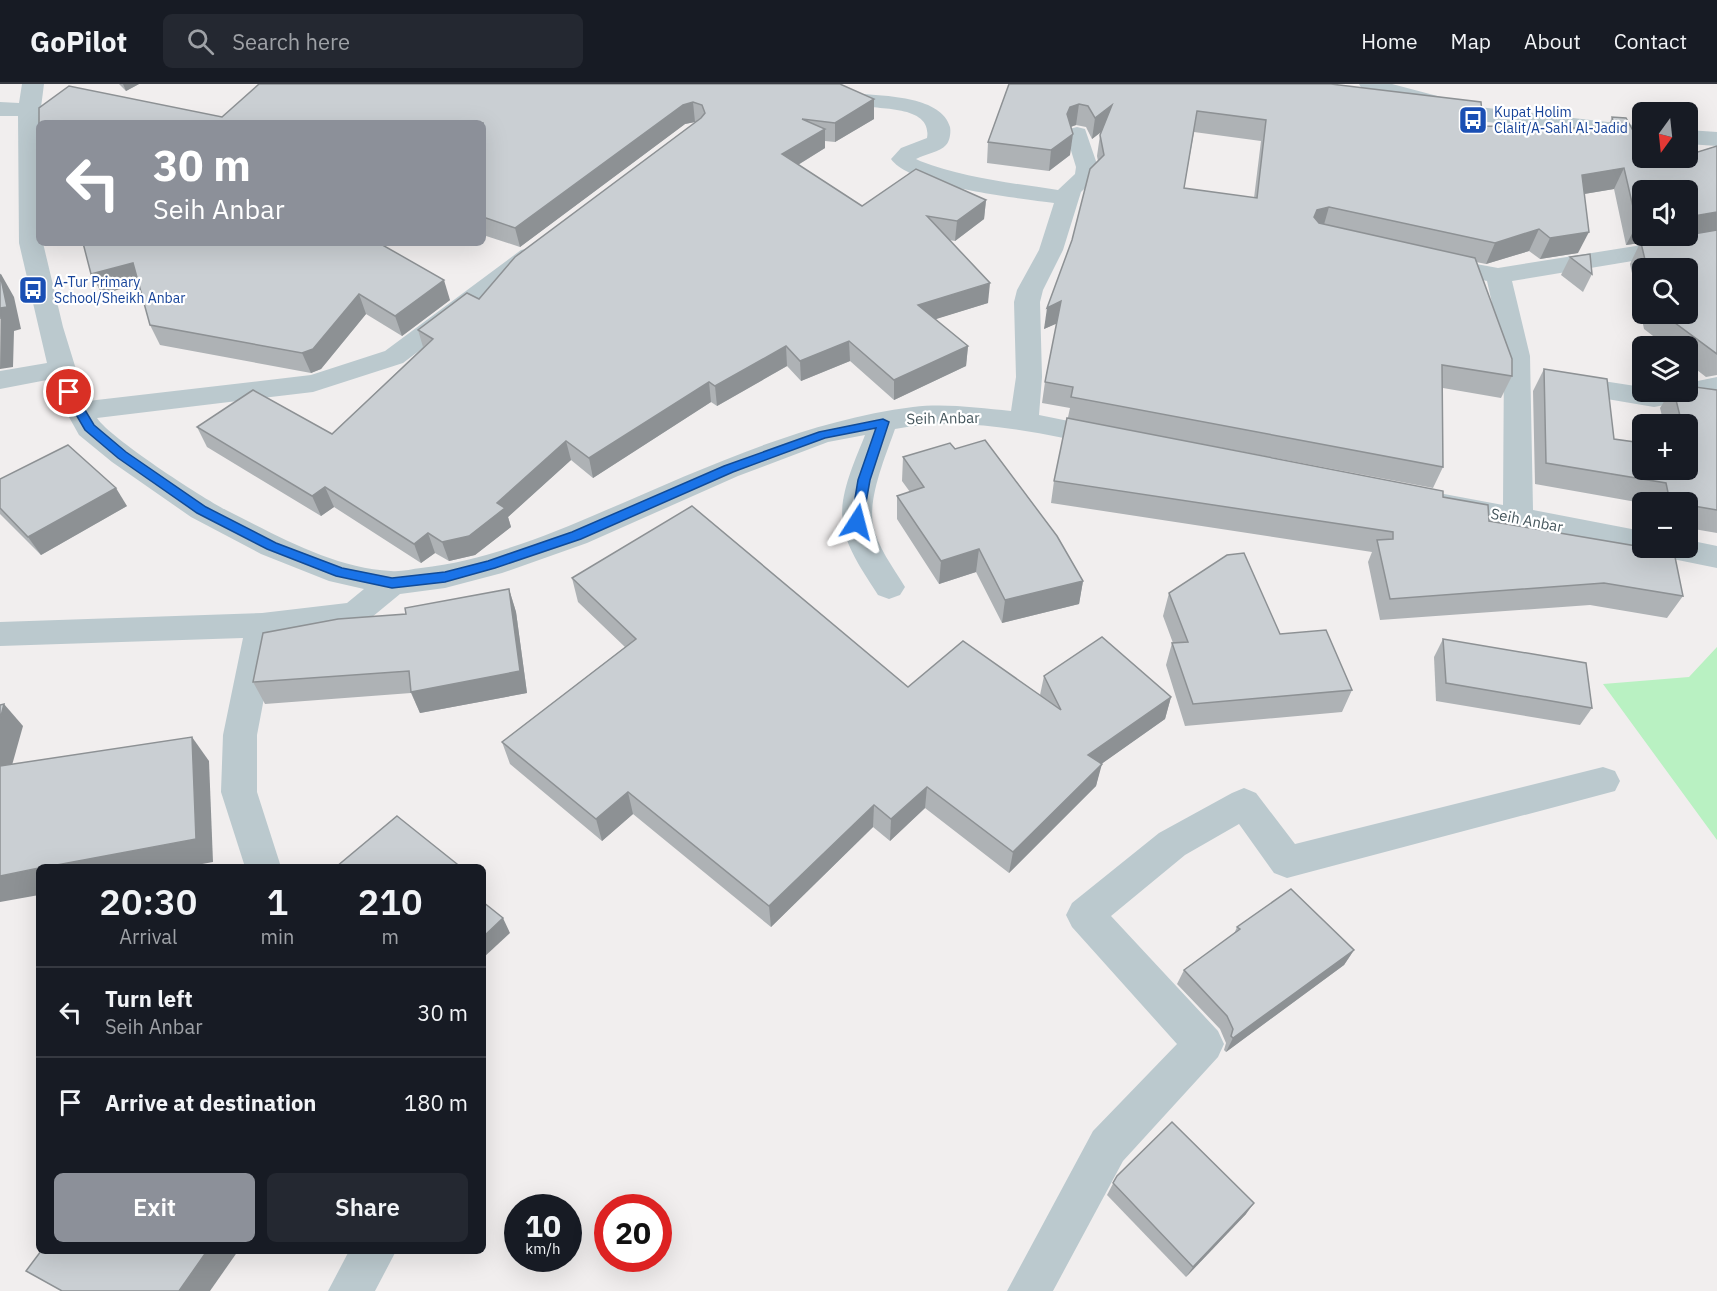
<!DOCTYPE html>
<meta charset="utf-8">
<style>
body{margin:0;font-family:"IBM Plex Sans",sans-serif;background:#242831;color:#f1f3f6;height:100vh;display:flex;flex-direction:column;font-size:22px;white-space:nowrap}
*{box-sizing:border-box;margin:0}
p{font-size:20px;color:#9ea1a6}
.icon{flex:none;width:33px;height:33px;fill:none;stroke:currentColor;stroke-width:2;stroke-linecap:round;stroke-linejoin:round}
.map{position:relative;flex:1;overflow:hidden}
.drawer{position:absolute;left:36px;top:780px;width:450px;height:390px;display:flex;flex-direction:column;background:#171b24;border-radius:9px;box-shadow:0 6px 24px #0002}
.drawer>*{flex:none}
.top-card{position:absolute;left:36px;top:36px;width:450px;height:126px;border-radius:9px;box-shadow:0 6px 24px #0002;background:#8c9099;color:#fff;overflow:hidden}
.needle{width:39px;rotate:195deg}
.fabs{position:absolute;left:1632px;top:18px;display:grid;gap:12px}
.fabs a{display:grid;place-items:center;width:66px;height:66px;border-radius:9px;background:#171b24;box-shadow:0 6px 24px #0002;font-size:30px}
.speed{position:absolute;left:504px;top:1110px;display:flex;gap:12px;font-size:30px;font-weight:700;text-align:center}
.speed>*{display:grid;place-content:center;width:78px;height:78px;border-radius:50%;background:#171b24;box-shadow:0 6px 24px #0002;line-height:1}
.speed small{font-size:15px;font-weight:400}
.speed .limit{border:9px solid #d22;background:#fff;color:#111}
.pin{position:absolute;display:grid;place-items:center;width:51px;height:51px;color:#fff;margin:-26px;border:3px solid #fff;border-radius:50%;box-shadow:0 2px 6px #0007}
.me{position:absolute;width:66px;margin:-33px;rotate:9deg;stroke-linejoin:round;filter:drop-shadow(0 0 4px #0008)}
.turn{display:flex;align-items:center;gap:21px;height:126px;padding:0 18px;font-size:27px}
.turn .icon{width:78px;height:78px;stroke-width:2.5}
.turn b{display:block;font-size:42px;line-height:51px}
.eta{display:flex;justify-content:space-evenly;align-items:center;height:102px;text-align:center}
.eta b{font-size:36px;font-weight:600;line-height:42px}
.primary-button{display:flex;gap:12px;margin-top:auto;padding:12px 18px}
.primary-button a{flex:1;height:69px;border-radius:9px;background:#8c9099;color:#fff;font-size:24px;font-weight:600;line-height:69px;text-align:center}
.primary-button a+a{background:#242831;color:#f1f3f6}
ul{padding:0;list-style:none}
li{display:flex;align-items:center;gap:18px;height:90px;padding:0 18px;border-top:2px solid #363941}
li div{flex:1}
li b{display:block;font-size:22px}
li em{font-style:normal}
header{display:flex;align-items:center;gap:36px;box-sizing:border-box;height:84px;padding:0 30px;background:#171b24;border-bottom:2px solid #363941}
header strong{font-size:28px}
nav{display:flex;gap:33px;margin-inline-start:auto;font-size:21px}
.search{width:420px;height:54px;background:#242831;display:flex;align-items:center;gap:15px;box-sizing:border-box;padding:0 21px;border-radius:9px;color:#9ea1a6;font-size:22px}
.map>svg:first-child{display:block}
.green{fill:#b9f1c2}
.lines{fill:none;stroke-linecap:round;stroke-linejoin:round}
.minor{fill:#bbc9ce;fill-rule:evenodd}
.wall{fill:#aeb2b5;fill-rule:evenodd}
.shaded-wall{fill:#8d9194}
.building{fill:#cacfd3;stroke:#8d9194;stroke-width:1.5;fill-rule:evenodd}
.route{fill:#1a73e8;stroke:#114b97;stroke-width:1.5}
.labels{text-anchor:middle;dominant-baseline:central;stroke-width:4.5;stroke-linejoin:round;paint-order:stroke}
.far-transit-label{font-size:14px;fill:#164399;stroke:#fff;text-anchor:start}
.street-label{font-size:15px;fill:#45565c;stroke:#fff}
</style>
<header>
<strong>GoPilot</strong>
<div class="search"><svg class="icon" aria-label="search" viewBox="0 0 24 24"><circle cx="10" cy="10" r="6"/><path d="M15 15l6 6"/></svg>Search here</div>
<nav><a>Home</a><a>Map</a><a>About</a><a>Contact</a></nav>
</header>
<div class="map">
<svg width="1717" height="1207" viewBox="0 0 1717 1207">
<rect width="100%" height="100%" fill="#f1eeee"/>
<polygon class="green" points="1717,563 1717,756 1603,600 1689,593"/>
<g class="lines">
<g class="minor">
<path d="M22,0H44L39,39V159H43L63,243L83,308L88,317L311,291L385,267L521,166L530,164L539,166L542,171L539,176L403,279L313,308L97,334C110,354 201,413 226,426C276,451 333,484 391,487C401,488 412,485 421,484C484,477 546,452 604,427C704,384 804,337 913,323C945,319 979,324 1011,327L1016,293L1014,218L1017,206L1039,166L1054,119C1019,114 910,103 891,75L901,64L927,54C933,20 876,26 854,21L851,16L854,11L862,10C887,12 942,13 950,43C951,48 950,57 946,61C940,68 925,70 916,75L920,77C964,94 1012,99 1058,106L1075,90L1076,83L1066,50L1069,45L1077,43L1085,45L1098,83V92L1081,108L1063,166L1043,206L1040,218L1042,293L1039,331L1118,347L1122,354L1118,361L1108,363C1039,349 965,331 895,345C886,371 868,413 873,440C877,463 893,483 905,503L900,511L889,515L878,511C865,490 847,466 843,441C838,412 855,377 865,351L828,358L738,392L587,459L502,489L445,504L400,510L366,538L355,542L276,551L257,651V708L281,783H245L221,708L223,651L243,554L0,562V538L262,529L347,519L364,505L329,497L261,470L191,433L112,378L79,351L55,308L52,295L0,305V287L47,279L19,159L18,32H0V18L19,19Z"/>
<polygon points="1359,0 1392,0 1479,23 1642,42 1642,56 1479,37 1420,23 1362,5"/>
<polygon points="1688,46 1717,48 1717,62 1688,60"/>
<polygon points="1717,149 1717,163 1512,197 1530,272 1533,426 1642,447 1642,464 1654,464 1653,466 1642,469 1434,427 1429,420 1434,413 1444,410 1503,421 1504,272 1487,197 1429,185 1426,180 1429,175 1438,173 1498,184"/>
<polygon points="1564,291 1642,303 1642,308 1688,308 1688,299 1717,293 1717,311 1654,323 1554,306 1550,300 1554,294"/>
<polygon points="1688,456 1717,462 1717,484 1658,472 1654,464 1688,464"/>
<polygon points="1603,683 1615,687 1620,697 1615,707 1287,794 1274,789 1239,740 1185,771 1111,832 1218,947 1224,960 1218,973 1123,1077 1053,1207 1007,1207 1093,1047 1177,960 1072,843 1066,831 1072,819 1159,749 1232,709 1244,704 1256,709 1295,760"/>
<polygon points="349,1167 396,1167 375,1207 328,1207"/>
</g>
</g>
<g class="wall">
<polygon points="119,0 139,0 126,7"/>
<polygon points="840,0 874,35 835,58 825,57 825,64 798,81 862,122 986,116 984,135 955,157 949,156 988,219 935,235 968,262 966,282 894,316 850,277 801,297 787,282 717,322 711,318 593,394 571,376 508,433 511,443 475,471 449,477 435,469 421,479 334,423 321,432 207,363 197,343 332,350 423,263 418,246 479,215 696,38 695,38 685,40 520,163 483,151 483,39 222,33"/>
<path d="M1009,0L1483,42L1607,45L1612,33L1653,81L1717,62V291L1706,293L1688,279V262H1666L1644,245L1630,180L1640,159L1626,161L1614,105L1584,110L1578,169L1540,175L1529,167L1486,180L1476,178L1512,292L1501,314L1443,304V383L1433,404L1196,359L1443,413L1489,437L1683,512L1667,534L1590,521L1380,536L1368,478L1372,468L1051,419L1054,397L1070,324L1042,319L1045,298L1057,239L1044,245L1098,77L1097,72L1100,51L1102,47L1092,55L1086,43L1076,41L1071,43L1070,71L1049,87L987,79L988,58ZM1194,48L1261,57L1254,114L1184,104ZM1642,184H1688V230H1642Z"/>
<polygon points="83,159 450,216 402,252 366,230 321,285 311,289 160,261 150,241 139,200 102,210"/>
<polygon points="1570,173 1592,190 1583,208 1561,191"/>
<polygon points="1544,285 1614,355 1688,386 1688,340 1664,340 1660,324 1670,308 1717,306 1717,449 1688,444 1688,418 1642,419 1535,400 1533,307"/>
<polygon points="955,365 1083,497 1079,520 1002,539 976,488 939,500 897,435 897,412 910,408 902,397 903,373"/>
<polygon points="0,395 127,422 41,471 0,430"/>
<polygon points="572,494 908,603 1040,611 1044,592 1171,613 1165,635 1101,680 1096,702 1009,789 925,724 890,757 873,743 771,843 633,730 602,757 510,680 502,658 625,563 578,518"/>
<polygon points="509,505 516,528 527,609 420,629 411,609 265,620 253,598 406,530"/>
<polygon points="1169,509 1280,550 1352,606 1342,628 1185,642 1166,581 1172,559 1173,559 1163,532"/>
<polygon points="1443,555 1592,624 1580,641 1436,617 1434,573"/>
<polygon points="1237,843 1354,866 1344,881 1226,968 1224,966 1226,959 1220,945 1177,900 1184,886 1234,850"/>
<polygon points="1117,1092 1246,1130 1186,1193 1107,1111"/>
</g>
<g class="shaded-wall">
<polygon points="123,0 139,0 126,7"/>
<polygon points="874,15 874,35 835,58 835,39"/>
<polygon points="693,18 695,38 685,40 520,163 515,144 683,21"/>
<polygon points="1079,20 1076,41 1067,44 1067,30 1070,23"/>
<polygon points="1112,21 1109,42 1092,55 1095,34"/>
<polygon points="825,45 825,64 783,90 782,70"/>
<polygon points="1073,50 1070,71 1049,87 1051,66"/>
<polygon points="1624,84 1614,105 1572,112 1582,91"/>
<polygon points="986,116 984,135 955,157 957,137"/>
<polygon points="1329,123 1323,144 1314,133 1317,126"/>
<polygon points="1717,128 1717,148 1626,161 1637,140 1642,139 1642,152 1688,152 1688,133"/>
<polygon points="1539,145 1529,167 1486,180 1495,159"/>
<polygon points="1589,148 1578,169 1540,175 1550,154"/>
<polygon points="133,179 143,199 102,210 91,190"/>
<polygon points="1,190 14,213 21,245 14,247 13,283 0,285"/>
<polygon points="444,196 450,216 402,252 395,232"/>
<polygon points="990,199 988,219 917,241 918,221"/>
<polygon points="359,210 366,230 321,285 311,289 302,269"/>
<polygon points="1061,217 1058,239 1044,245 1047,224"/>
<polygon points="849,257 850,277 801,297 800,277"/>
<polygon points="786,262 787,282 717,322 715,302"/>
<polygon points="968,262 966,282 894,316 894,296"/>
<polygon points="709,298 711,318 593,394 589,374"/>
<polygon points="566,357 571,376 508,433 511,443 475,471 449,477 442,458 497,419"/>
<polygon points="325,403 334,423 321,432 312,412"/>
<polygon points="116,404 127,422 41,471 28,453"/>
<polygon points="428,449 435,469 421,479 414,460"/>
<polygon points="979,465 976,488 939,500 941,477"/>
<polygon points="1083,497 1079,520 1002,539 1005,516"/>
<polygon points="509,505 516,528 527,609 420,629 411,608"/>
<polygon points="1171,613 1165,635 1083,693 1088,671"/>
<polygon points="4,620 23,642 9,692 0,682 0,636"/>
<polygon points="192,653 209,677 213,778 186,783 46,783"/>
<polygon points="1102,680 1096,702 1009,789 1013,768"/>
<polygon points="927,703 925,724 890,757 891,735"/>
<polygon points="628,708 633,730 602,757 596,735"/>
<polygon points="874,721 873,743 771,843 769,822"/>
<polygon points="39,784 39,811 0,818 0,792"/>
<polygon points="503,834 510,849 483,874 483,853"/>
<polygon points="1354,866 1344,881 1226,968 1233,954"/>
<polygon points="1254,1119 1246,1130 1186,1193 1193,1183"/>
<polygon points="207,1167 238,1167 210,1207 179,1207"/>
</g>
<g class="building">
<polygon points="259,0 840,0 874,15 835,39 802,35 825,45 782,70 862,122 916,85 986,116 957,137 927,132 990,199 918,221 968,262 894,296 849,257 800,277 786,262 715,302 709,298 589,374 566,357 497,419 505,424 469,452 442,458 428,449 414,460 325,403 312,412 197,343 253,306 332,350 433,255 418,246 467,209 479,215 515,173 701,34 705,29 702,21 693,18 683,21 515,144 483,133 483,39 39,39 39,43 39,24 69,2 222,33"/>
<path d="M1009,0H1331L1481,18L1483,42L1615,45L1612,33L1626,34L1642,63V74H1648L1653,81L1678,74H1688V71L1717,62V128L1688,133V106H1642V139L1637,140L1624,84L1582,91L1589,148L1550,154L1539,145L1495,159L1329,123L1317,126L1314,133L1319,139L1475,174L1512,275V292L1442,281L1443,383L1071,313L1073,303L1045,298L1061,217L1047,224L1072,156L1090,85L1104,71L1100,51L1112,21L1095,34L1088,22L1079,20L1070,23L1067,30L1073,50L1051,66L988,58ZM1197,27L1266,36L1257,114L1184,104Z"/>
<polygon points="1717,146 1717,270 1663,230 1688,230 1688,184 1647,184 1641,159"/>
<polygon points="83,159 379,159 444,196 395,232 359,210 313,265 302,269 150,241 133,179 91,190"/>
<polygon points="1590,170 1592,190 1570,173"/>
<polygon points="0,190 7,223 1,224 0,235"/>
<polygon points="1544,285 1607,295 1614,355 1642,359 1642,386 1688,386 1688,340 1682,340 1674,308 1688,308 1688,302 1717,306 1717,426 1688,421 1688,418 1670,418 1666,399 1546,379"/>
<polygon points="1067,334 1443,407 1443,413 1488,421 1489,437 1642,463 1642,464 1674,468 1683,512 1604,499 1390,515 1377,456 1393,455 1393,448 1054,397"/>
<polygon points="985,356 1057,452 1083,497 1005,516 979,465 941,477 897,412 924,403 903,373 950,359 955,365"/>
<polygon points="68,361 116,404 28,453 0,424 0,395"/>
<polygon points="692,422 908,603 963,557 1061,626 1044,592 1102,553 1171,613 1088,671 1102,680 1013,768 927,703 891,735 874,721 769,822 628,708 596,735 502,658 636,555 572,494"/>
<polygon points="1244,469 1280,550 1326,546 1352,606 1193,620 1172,559 1188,558 1169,509 1227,471"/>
<polygon points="509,505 520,587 411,608 409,587 253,598 263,549 338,535 406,530 405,524"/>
<polygon points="1443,555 1586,579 1592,624 1446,599"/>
<polygon points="4,620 0,636 0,621"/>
<polygon points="192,653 196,755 46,783 39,783 39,784 0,792 0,682"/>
<polygon points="397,732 457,780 454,783 336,783"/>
<polygon points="1291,805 1354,866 1233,954 1231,952 1233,945 1227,932 1184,886 1240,845 1237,843"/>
<polygon points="483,818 503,834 483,853"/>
<polygon points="1172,1038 1254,1119 1193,1183 1113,1099 1117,1092"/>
<polygon points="41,1167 207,1167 179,1207 62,1207 26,1187"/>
</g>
<polygon class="route" points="69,305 73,306 94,341 126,368 206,423 276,459 342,484 392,494 445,488 488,477 572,448 724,382 819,348 883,335 889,338 870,396 862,441 857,443 851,438 858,396 876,344 825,354 733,388 581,455 495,484 445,498 392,504 336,492 267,465 197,429 118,374 85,346 63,308"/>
<defs>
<g id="bus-square" transform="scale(1.5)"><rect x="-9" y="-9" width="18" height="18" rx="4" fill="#1a4fb4" stroke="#fff"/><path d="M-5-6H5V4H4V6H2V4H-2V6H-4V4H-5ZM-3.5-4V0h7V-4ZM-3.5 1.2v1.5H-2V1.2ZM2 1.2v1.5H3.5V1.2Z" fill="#fff"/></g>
</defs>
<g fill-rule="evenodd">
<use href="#bus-square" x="1473" y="36"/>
<use href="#bus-square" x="33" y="206"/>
</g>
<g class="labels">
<g class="far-transit-label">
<text x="1494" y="28">Kupat Holim<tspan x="1494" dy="16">Clalit/A-Sahl Al-Jadid</tspan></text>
<text x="54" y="198">A-Tur Primary<tspan x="54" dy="16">School/Sheikh Anbar</tspan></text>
</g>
<g class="street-label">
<text transform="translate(943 334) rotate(-1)">Seih Anbar</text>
<text transform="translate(1527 436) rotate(11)">Seih Anbar</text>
</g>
</g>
</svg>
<div class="fabs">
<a><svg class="needle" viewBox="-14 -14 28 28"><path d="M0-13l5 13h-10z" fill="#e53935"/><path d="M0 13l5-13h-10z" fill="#9ea1a6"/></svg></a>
<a><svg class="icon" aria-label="sound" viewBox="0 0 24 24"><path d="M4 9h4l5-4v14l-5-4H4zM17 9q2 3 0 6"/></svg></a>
<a><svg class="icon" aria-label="search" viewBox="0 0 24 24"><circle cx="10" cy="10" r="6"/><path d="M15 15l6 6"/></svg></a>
<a><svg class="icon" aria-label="layers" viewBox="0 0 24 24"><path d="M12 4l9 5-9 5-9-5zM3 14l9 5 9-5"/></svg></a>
<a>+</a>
<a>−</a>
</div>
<div class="speed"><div>10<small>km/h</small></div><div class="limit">20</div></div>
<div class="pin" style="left:69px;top:308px;background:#d93025"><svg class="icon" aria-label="arrive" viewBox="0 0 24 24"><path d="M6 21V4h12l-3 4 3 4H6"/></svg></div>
<svg class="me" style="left:857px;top:438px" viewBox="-20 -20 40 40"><path d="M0-17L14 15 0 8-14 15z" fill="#1a73e8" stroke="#fff" stroke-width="4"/></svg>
<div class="top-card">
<div class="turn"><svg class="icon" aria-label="left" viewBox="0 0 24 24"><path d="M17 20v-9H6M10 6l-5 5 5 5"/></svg><div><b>30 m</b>Seih Anbar</div></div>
</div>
<section class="drawer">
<div class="eta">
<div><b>20:30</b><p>Arrival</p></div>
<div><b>1</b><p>min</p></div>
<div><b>210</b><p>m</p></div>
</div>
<ul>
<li><svg class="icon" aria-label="left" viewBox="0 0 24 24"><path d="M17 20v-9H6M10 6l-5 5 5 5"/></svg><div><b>Turn left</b><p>Seih Anbar</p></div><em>30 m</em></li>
<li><svg class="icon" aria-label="arrive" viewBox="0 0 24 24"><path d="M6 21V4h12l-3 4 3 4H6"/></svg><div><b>Arrive at destination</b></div><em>180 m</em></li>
</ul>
<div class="primary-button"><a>Exit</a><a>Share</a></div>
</section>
</div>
